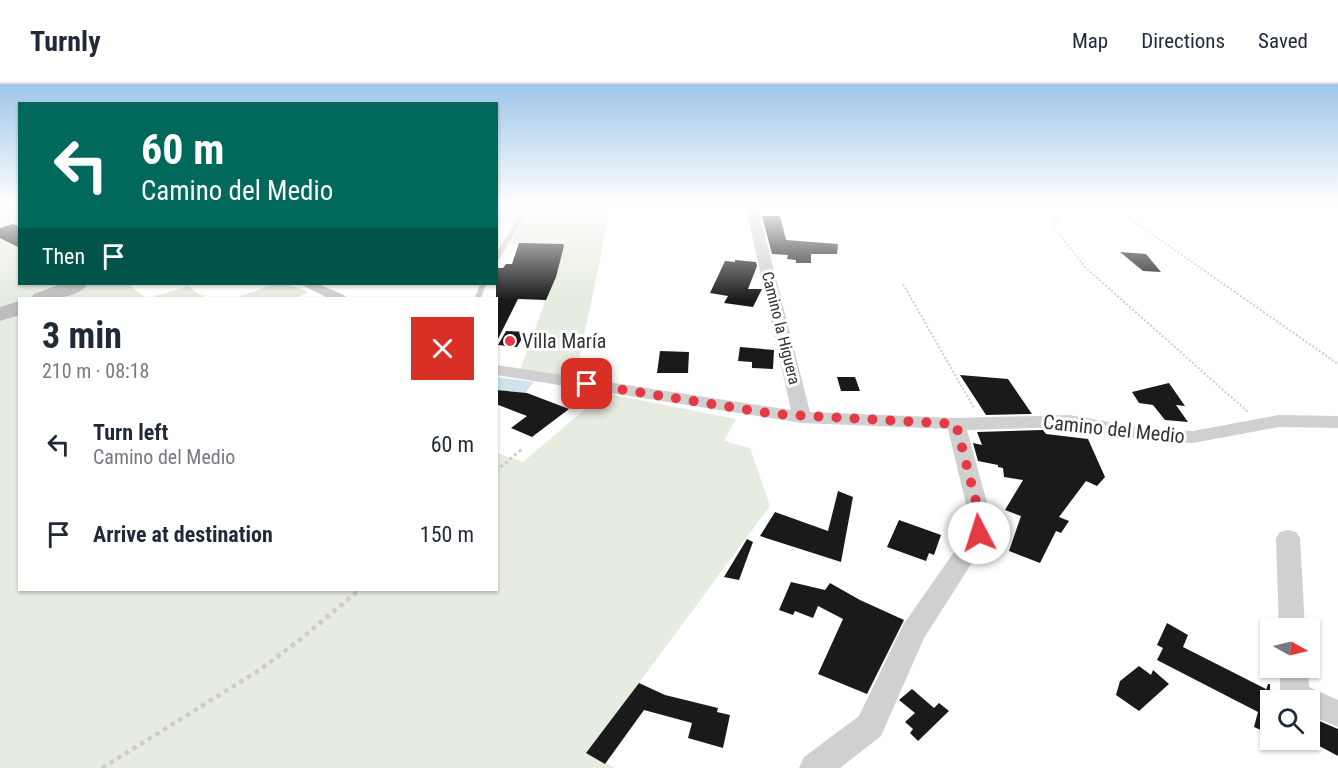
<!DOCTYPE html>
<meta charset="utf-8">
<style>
body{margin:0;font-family:"Roboto Condensed",sans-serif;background:#f2f2f3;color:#1f2937;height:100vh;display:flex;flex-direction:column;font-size:22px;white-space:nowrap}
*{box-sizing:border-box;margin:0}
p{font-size:20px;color:#747a83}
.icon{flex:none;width:33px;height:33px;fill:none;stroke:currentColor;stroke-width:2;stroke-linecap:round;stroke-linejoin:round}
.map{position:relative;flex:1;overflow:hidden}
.drawer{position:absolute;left:18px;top:213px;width:480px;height:294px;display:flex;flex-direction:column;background:#fff;border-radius:0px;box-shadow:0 2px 4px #0004}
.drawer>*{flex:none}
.hud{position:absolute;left:18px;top:18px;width:480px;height:183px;border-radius:0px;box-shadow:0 2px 4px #0004;background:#00695c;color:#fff;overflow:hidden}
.needle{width:39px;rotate:98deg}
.fabs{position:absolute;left:1260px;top:534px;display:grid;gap:12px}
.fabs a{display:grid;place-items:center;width:60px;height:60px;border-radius:0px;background:#fff;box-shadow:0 2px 4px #0004;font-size:30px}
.pin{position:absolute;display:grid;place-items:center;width:51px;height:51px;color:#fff;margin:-26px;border-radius:12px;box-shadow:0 3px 9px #0006}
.me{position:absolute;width:66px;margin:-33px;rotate:355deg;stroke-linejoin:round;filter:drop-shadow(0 0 4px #0008)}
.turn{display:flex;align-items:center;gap:21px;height:126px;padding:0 24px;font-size:27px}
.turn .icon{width:78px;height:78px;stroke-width:2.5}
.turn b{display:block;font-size:42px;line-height:51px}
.then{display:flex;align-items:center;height:57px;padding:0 24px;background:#0003;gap:12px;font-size:22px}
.round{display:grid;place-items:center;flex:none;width:63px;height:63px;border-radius:0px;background:#f2f2f3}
.summary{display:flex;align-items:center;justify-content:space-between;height:102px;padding:0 24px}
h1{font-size:36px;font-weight:700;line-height:45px}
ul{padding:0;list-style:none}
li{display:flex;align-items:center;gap:18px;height:90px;padding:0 24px}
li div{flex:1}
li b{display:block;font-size:22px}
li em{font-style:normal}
header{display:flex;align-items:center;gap:36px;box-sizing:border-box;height:84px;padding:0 30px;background:#fff;border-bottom:2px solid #e0e1e3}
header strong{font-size:28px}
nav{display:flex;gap:33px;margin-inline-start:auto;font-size:21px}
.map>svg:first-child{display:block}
.green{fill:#e6ecdf}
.water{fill:#cfe2ee}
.building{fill:#1a1a1a}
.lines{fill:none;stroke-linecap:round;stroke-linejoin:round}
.path-far2{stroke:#cdcdcd;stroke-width:2;stroke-dasharray:2 2;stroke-linecap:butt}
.path-far1{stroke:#cdcdcd;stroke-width:3;stroke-dasharray:3 3;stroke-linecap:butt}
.path{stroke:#cdcdcd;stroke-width:4.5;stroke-dasharray:4.5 4.5;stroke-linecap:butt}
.lane{fill:#d0d0d0;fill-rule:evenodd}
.street{fill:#d0d0d0;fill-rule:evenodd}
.secondary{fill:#bdbdbd;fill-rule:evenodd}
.route{stroke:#e63946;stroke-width:10;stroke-dasharray:0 18}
.poi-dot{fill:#e63946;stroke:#fff;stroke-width:2}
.labels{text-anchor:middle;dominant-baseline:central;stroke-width:6;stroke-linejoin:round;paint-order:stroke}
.far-street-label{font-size:16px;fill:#333;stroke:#fff}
.poi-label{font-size:20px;fill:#333;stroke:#fff;text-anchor:start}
.street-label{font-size:20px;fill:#333;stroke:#fff}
</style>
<header>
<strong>Turnly</strong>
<nav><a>Map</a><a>Directions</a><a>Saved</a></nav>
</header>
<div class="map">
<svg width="1338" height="684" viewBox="0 0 1338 684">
<rect width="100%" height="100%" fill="#fff"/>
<g class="green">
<polygon points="0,120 19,120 20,200 71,200 33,214 20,214 19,220 0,227"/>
<polygon points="497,120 527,120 515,141 497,139"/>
<polygon points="533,120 612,120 575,294 520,286 565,162 562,160 509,160"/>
<polygon points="90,200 128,200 146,214 54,214"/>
<polygon points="274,200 287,200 308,208 297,214 235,214"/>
<polygon points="188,202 205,214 150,214"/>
<polygon points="19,229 20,506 496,506 497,369 523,378 604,309 736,335 724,357 750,364 770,422 587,669 615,684 0,684 0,237"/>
</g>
<polygon class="water" points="497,293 533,298 533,299 525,309 497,306"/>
<g class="building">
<polygon points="762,132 780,132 786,156 838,160 837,170 811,170 811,179 796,179 796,176 787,175 788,171 772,170"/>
<polygon points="13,140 20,143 20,164 0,154 0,144"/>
<polygon points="519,159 563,160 564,162 556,193 546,216 518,215 496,259 496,184 503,184 506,180 512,180"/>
<polygon points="1120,168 1146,170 1161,188 1143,187"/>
<polygon points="735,176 756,178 757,182 748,205 762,205 753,223 724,219 728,212 710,209 725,177 735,178"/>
<polygon points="506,247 526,248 517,263 498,261"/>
<polygon points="740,263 774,266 773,285 752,284 752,278 738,277"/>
<polygon points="660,267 689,268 688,289 657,289"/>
<polygon points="960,291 1008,295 1032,330 986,331"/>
<polygon points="837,293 855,293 860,307 841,307"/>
<polygon points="1169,299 1185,322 1176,321 1188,338 1165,336 1153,321 1139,319 1132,308"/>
<polygon points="496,306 527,309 569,325 532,353 511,344 527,332 496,320"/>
<polygon points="1043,346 1046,350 1088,355 1105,393 1097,402 1086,397 1059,433 1069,437 1061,449 1056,447 1040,479 1009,467 1021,432 1005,426 1023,396 1004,393 1003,384 998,383 998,381 978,377 973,359 982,361 977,348"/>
<polygon points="838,407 853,413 841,478 760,452 775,428 828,447"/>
<polygon points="899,436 941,451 934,471 929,469 926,477 887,463"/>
<polygon points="747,455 753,458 739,496 724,493"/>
<polygon points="791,498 825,506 830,499 860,516 904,536 867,610 818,590 843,535 818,522 813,534 795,527 793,531 779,526"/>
<polygon points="1167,539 1188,551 1183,563 1266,605 1263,615 1268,600 1270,600 1270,650 1254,643 1258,628 1157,576 1163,564 1157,561"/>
<polygon points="1139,582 1151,591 1153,586 1169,600 1139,627 1116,611 1120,597"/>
<polygon points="639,599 665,611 718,624 717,628 730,631 723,664 688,654 692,639 644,626 605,680 586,669"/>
<polygon points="912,605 934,624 939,619 949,627 918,657 910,649 913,645 905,638 915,629 899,616"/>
<polygon points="1310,633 1338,645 1338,672 1310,657"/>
</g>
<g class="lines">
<g class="path-far2">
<polyline points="1109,120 1338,280"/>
<polyline points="1047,130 1058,135 1053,141 1055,145 1086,184 1248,328"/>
<polyline points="903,200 974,324"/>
</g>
<polyline class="path-far1" points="496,387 522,365"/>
<polyline class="path" points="102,684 258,587 301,555 359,506"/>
<g class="lane">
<polygon points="527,120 532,120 499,175 496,177 496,169"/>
<polygon points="480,200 486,200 481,214 475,214"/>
</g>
<g class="street">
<polygon points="745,120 757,120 810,328 956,334 1069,331 1151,345 1193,347 1279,331 1338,332 1338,344 1279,343 1193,359 1151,357 1069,343 967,346 992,437 991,449 924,554 881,652 840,684 799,684 804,673 859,632 903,541 968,448 970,437 948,345 802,339 496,291 496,281 791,326"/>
<polygon points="300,200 318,200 344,211 346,214 328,214"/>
<polygon points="1288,446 1296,448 1300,454 1305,544 1279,544 1276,454 1280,448"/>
<polygon points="1280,584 1308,584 1309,603 1338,616 1338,643 1310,631 1310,616 1283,616 1280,610"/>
</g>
<g class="secondary">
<path d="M61,200H88C77,215 47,216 31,214L34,210Z"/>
<polygon points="20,217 20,231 0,237 0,223"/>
</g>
</g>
<linearGradient id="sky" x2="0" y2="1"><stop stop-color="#9ec6ea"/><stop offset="0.56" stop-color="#fff"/><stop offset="1" stop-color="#fff" stop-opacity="0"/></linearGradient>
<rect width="1338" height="216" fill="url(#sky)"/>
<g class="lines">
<polyline class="route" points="587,300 774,330 956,340 981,437 979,449"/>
</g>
<circle class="poi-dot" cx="510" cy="257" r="6"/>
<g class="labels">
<g class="far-street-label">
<text transform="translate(781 244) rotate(76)">Camino la Higuera</text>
</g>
<g class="poi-label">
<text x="522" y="257">Villa María</text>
</g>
<g class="street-label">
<text transform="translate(1114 345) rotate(6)">Camino del Medio</text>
</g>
</g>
</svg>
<div class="fabs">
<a><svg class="needle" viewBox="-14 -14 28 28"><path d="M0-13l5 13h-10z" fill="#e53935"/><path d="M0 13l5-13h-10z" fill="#747a83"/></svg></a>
<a><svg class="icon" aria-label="search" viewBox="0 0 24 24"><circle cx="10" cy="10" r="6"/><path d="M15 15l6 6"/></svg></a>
</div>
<div class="pin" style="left:587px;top:300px;background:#d93025"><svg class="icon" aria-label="arrive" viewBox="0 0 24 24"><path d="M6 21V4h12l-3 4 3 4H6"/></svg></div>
<svg class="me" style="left:979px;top:449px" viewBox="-20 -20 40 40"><circle r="19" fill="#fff"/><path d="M0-13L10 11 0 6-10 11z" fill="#e63946"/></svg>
<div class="hud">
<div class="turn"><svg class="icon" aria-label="left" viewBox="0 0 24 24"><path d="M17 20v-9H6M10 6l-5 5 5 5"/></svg><div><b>60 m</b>Camino del Medio</div></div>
<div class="then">Then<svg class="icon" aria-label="arrive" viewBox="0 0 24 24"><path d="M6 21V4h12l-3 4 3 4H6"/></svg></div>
</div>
<section class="drawer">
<div class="summary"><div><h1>3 min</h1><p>210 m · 08:18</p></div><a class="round" style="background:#d93025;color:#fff"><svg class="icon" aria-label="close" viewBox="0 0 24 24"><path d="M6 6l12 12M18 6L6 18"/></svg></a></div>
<ul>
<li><svg class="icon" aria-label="left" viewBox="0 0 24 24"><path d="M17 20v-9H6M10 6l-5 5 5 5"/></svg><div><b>Turn left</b><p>Camino del Medio</p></div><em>60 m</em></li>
<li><svg class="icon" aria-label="arrive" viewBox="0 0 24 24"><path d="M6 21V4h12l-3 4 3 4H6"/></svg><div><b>Arrive at destination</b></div><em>150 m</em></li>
</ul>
</section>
</div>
